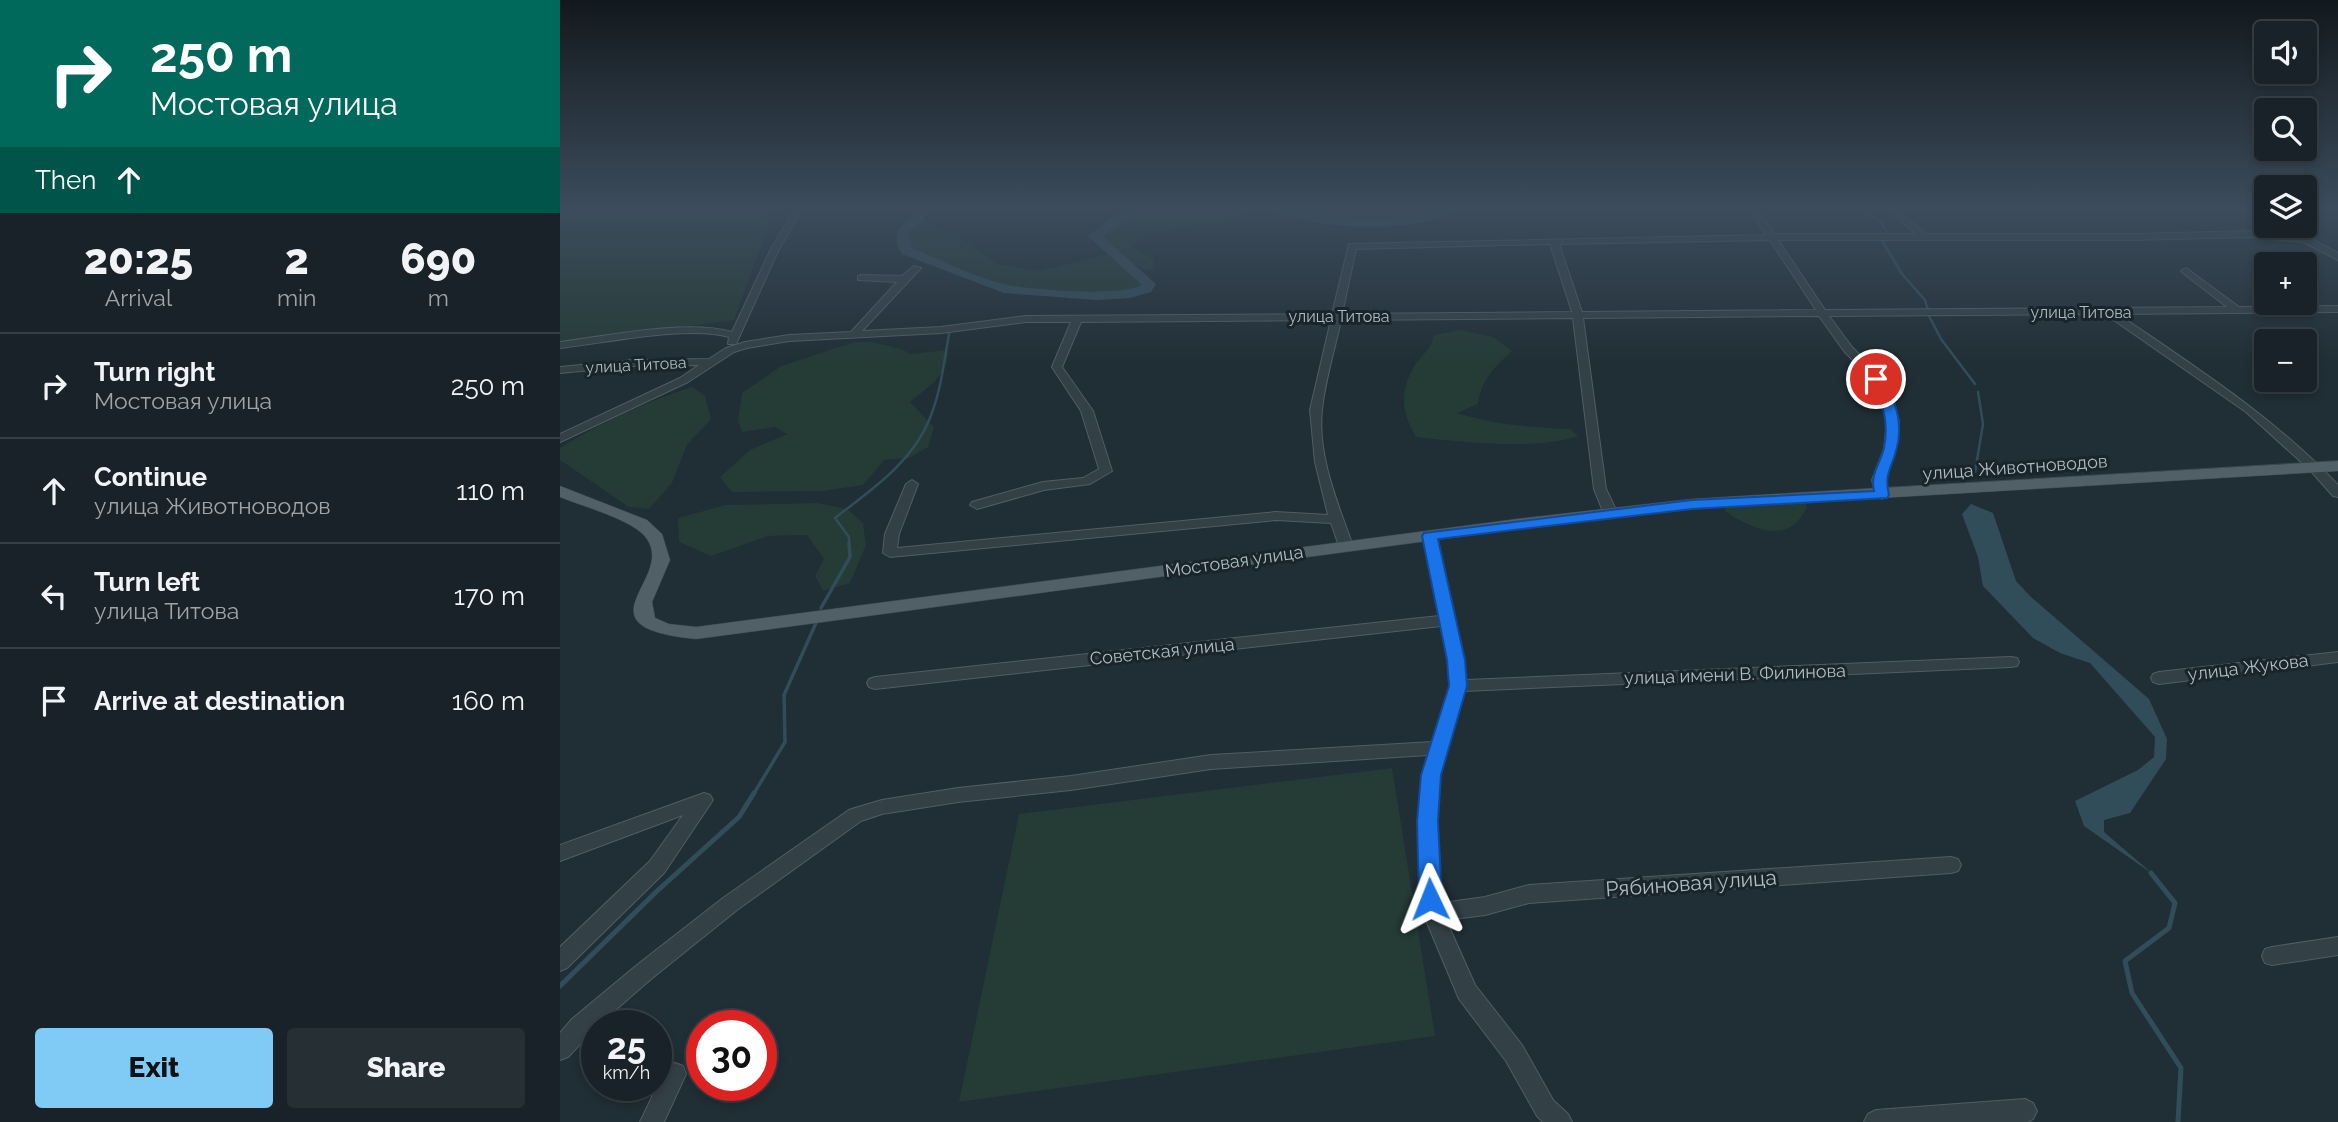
<!DOCTYPE html>
<meta charset="utf-8">
<style>
body{margin:0;font-family:Raleway,sans-serif;background:#252f34;color:#f1f3f6;height:100vh;display:flex;flex-direction:column;font-size:26px;white-space:nowrap}
*{box-sizing:border-box;margin:0}
p{font-size:23px;color:#9fa4a8}
.icon{flex:none;width:38px;height:38px;fill:none;stroke:currentColor;stroke-width:2;stroke-linecap:round;stroke-linejoin:round}
.map{position:relative;flex:1;overflow:hidden}
.panel{display:flex;flex-direction:column;background:#182228;width:560px}
.panel>*{flex:none}
.top-card{background:#00695c;color:#fff;overflow:hidden}
.fabs{position:absolute;left:1694px;top:21px;display:grid;gap:14px}
.fabs a{display:grid;place-items:center;width:63px;height:63px;border-radius:7px;background:#182228;box-shadow:0 4px 10px #0003,0 0 0 2px #363f45;font-size:35px}
.speed{position:absolute;left:21px;top:1010px;display:flex;gap:14px;font-size:35px;font-weight:700;text-align:center}
.speed>*{display:grid;place-content:center;width:91px;height:91px;border-radius:50%;background:#182228;box-shadow:0 4px 10px #0003,0 0 0 2px #363f45;line-height:1}
.speed small{font-size:18px;font-weight:400}
.speed .limit{border:10px solid #d22;background:#fff;color:#111}
.pin{position:absolute;display:grid;place-items:center;width:60px;height:60px;color:#fff;margin:-30px;border:4px solid #fff;border-radius:50%;box-shadow:0 2px 7px #0007}
.me{position:absolute;width:77px;margin:-38px;rotate:358deg;stroke-linejoin:round;filter:drop-shadow(0 0 5px #0008)}
.turn{display:flex;align-items:center;gap:24px;height:147px;padding:0 35px;font-size:32px}
.turn .icon{width:91px;height:91px;stroke-width:2.5}
.turn b{display:block;font-size:49px;line-height:60px}
.then{display:flex;align-items:center;height:66px;padding:0 35px;background:#0003;gap:14px;font-size:26px}
.eta{display:flex;justify-content:space-evenly;align-items:center;height:119px;text-align:center}
.eta b{font-size:42px;font-weight:800;line-height:49px}
.cta{display:flex;gap:14px;margin-top:auto;padding:14px 35px}
.cta a{flex:1;height:80px;border-radius:7px;background:#80cbf5;color:#111;font-size:28px;font-weight:800;line-height:80px;text-align:center}
.cta a+a{background:#252f34;color:#f1f3f6}
ul{padding:0;list-style:none}
li{display:flex;align-items:center;gap:21px;height:105px;padding:0 35px;border-top:2px solid #363f45}
li div{flex:1}
li b{display:block;font-size:26px}
li em{font-style:normal}
main{display:flex;flex:1;min-height:0}
.map>svg:first-child{display:block}
.green{fill:#243b36}
.water{fill:#324d5a}
.lines{fill:none;stroke-linecap:round;stroke-linejoin:round}
.stream-far2{stroke:#324d5a;stroke-width:2.5}
.stream-far1{stroke:#324d5a;stroke-width:3.5}
.stream{stroke:#324d5a;stroke-width:5}
.river{fill:#324d5a;fill-rule:evenodd}
.minor-casing{stroke:#505e64;stroke-width:2}
.major-casing{stroke:#3c4950;stroke-width:1}
.minor{fill:#334046;fill-rule:evenodd}
.major{fill:#515f66;fill-rule:evenodd}
.route{fill:#1a73e8;stroke:#114b97;stroke-width:2}
.labels{text-anchor:middle;dominant-baseline:central;stroke-width:6;stroke-linejoin:round;paint-order:stroke}
.far-street-label{font-size:16px;fill:#adbbc3;stroke:#19252a}
.street-label{font-size:18px;fill:#adbbc3;stroke:#19252a}
.near-street-label{font-size:21px;fill:#adbbc3;stroke:#19252a}
</style>
<main>
<section class="panel">
<div class="top-card">
<div class="turn"><svg class="icon" aria-label="right" viewBox="0 0 24 24"><path d="M7 20v-9h11M14 6l5 5-5 5"/></svg><div><b>250 m</b>Мостовая улица</div></div>
<div class="then">Then<svg class="icon" aria-label="ahead" viewBox="0 0 24 24"><path d="M12 20V5M6 11l6-6 6 6"/></svg></div>
</div>
<div class="eta">
<div><b>20:25</b><p>Arrival</p></div>
<div><b>2</b><p>min</p></div>
<div><b>690</b><p>m</p></div>
</div>
<ul>
<li><svg class="icon" aria-label="right" viewBox="0 0 24 24"><path d="M7 20v-9h11M14 6l5 5-5 5"/></svg><div><b>Turn right</b><p>Мостовая улица</p></div><em>250 m</em></li>
<li><svg class="icon" aria-label="ahead" viewBox="0 0 24 24"><path d="M12 20V5M6 11l6-6 6 6"/></svg><div><b>Continue</b><p>улица Животноводов</p></div><em>110 m</em></li>
<li><svg class="icon" aria-label="left" viewBox="0 0 24 24"><path d="M17 20v-9H6M10 6l-5 5 5 5"/></svg><div><b>Turn left</b><p>улица Титова</p></div><em>170 m</em></li>
<li><svg class="icon" aria-label="arrive" viewBox="0 0 24 24"><path d="M6 21V4h12l-3 4 3 4H6"/></svg><div><b>Arrive at destination</b></div><em>160 m</em></li>
</ul>
<div class="cta"><a>Exit</a><a>Share</a></div>
</section>
<div class="map">
<svg width="1778" height="1122" viewBox="0 0 1778 1122">
<rect width="100%" height="100%" fill="#202e35"/>
<g class="green">
<polygon points="0,208 219,208 213,212 174,320 0,343"/>
<polygon points="576,208 877,208 825,224 787,223 757,217 731,220 699,210 664,223 587,232 571,246 593,259 594,270 584,269 557,256 589,284 586,289 570,294 537,296 444,289 347,251 343,245 343,231 360,217 414,247 437,264 481,271 550,254 544,252 539,231 560,213"/>
<path d="M901,330L933,337L952,351C934,368 922,379 918,404L897,413C935,425 971,427 1010,429L1018,436C976,451 901,442 856,437C842,413 839,392 854,367C862,353 870,352 874,335Z"/>
<path d="M295,342H312L341,349L350,354L388,350C388,376 369,386 350,402L374,427L368,447L349,458L324,460L303,485L264,491L172,492L160,477L190,450L227,434L215,427L182,432L178,420L182,393L221,366Z"/>
<path d="M132,387L145,396L151,419L127,445L112,483L89,509L69,507L0,460V448C42,422 85,402 132,387Z"/>
<path d="M1245,501L1247,507C1229,546 1194,530 1166,512L1165,509L1169,506Z"/>
<polygon points="257,503 287,509 303,523 306,545 290,583 263,591 255,576 264,559 247,535 208,536 151,556 119,542 118,518 165,505"/>
<polygon points="832,768 875,1036 399,1102 459,814"/>
</g>
<polygon class="water" points="1411,504 1433,513 1456,581 1470,596 1589,699 1607,739 1606,759 1570,813 1544,820 1544,832 1594,875 1524,826 1515,801 1578,770 1594,757 1595,737 1530,663 1500,653 1473,638 1423,586 1418,557 1402,514"/>
<g class="lines">
<g class="stream-far2">
<polyline points="1302,208 1321,222 1329,236"/>
<polyline points="1323,242 1342,274 1365,300 1368,310"/>
<polyline points="1369,316 1381,339 1415,384"/>
<polyline points="1415,472 1423,424 1418,392"/>
<path d="M289,544V537L275,518C311,490 353,462 370,418C381,391 384,362 389,334"/>
</g>
<g class="stream-far1">
<polyline points="261,608 290,557 289,543"/>
<polyline points="193,795 225,742 224,695 256,623"/>
</g>
<g class="stream">
<polyline points="1591,873 1615,903 1609,928 1565,961 1572,993 1621,1068 1618,1122"/>
<polyline points="0,986 96,892 179,817 194,793"/>
</g>
<g class="river">
<path d="M362,208H375L349,232L352,248C378,259 421,280 448,285C475,290 559,297 582,285L528,236L565,208H583L542,236L596,284L591,292L570,298L537,300L444,293L342,254L337,245V231Z"/>
<path d="M717,208C745,206 778,220 809,220C840,220 873,206 901,208C870,233 748,233 717,208Z"/>
</g>
<g class="minor-casing">
<g id="minor">
<path d="M235,208H243L219,249L176,344H168L169,337C128,325 45,343 0,348V342C47,336 128,319 172,332L211,249Z"/>
<path d="M1189,208H1197L1215,234H1356L1326,208H1334L1366,234H1572L1691,231L1732,235L1717,226H1727L1778,253V260L1743,242L1691,237L1572,240H1218L1265,310L1667,307L1623,273L1621,271L1626,268L1679,307L1778,306V312L1558,314C1635,367 1714,417 1778,485V497L1773,496L1750,470L1686,412L1545,314L1269,316L1292,347L1320,376L1332,394L1339,422L1336,449L1324,480L1328,495L1322,499L1316,495L1312,480L1324,449L1327,422L1320,394L1312,380L1284,351L1259,316L1023,318L1046,489L1058,514L1051,518L1044,514L1034,489L1013,318L781,320C775,349 765,380 762,410C757,455 778,504 793,546L786,550L779,546L771,523L716,520L330,557L323,553L325,534L346,484L352,480L358,484L339,534L337,548L716,512L768,515L755,462L750,410L771,320L521,322L502,367L533,411L552,471L530,484L484,490L417,509L410,505L412,502L483,482L523,478L539,469L521,411L492,367L511,322H466L381,333L229,341L187,348L174,352L128,382L0,442V434L120,378L139,365L73,366L0,373V367L73,360L149,359L166,348L185,342L229,335L291,332L337,282L298,280V276L301,275L342,276L354,266L361,268L302,331L381,327L466,316L772,314L789,244L1206,235ZM1210,240L1256,310L1022,312L999,244ZM990,244L1012,312L782,314L796,249Z"/>
<polygon points="1700,208 1706,208 1706,213 1703,213"/>
<polygon points="870,532 877,536 904,660 906,680 1451,657 1457,658 1459,662 1457,666 1451,667 904,691 880,775 876,821 882,903 925,897 969,885 1391,857 1398,859 1401,865 1398,871 1391,873 969,903 925,915 886,920 915,985 962,1045 993,1100 1008,1114 1012,1122 983,1122 977,1116 946,1061 899,999 863,913 858,821 862,775 868,755 651,769 511,790 398,802 322,814 301,821 177,910 91,979 37,1026 8,1057 0,1060 0,1033 12,1019 77,965 163,898 289,810 295,808 322,800 398,788 511,776 651,755 873,742 890,686 888,660 881,626 315,689 309,687 307,683 309,679 315,677 879,616 863,536"/>
<polygon points="1778,652 1778,662 1599,684 1593,682 1591,678 1593,674 1599,672"/>
<polygon points="144,793 150,795 153,800 104,873 7,968 0,971 0,947 90,861 123,815 0,861 0,845"/>
<polygon points="1778,937 1778,955 1712,965 1705,963 1702,956 1705,949 1712,947"/>
<polygon points="115,1063 123,1066 126,1074 104,1122 80,1122 107,1066"/>
<polygon points="1465,1099 1473,1103 1477,1111 1473,1119 1467,1122 1304,1122 1308,1114 1316,1110"/>
</g>
</g>
<g class="major-casing">
<path id="major" d="M1778,461V471L1132,509L957,529L136,639C13,627 115,580 87,539C75,520 21,506 0,497V486L87,520L102,534L110,560L92,602L95,618L109,624L136,627L957,519L1132,499Z"/>
</g>
<use href="#minor" class="minor"/>
<use href="#major" class="major"/>
</g>
<linearGradient id="sky" x2="0" y2="1"><stop stop-color="#12191d"/><stop offset="0.57" stop-color="#3c4c5c"/><stop offset="1" stop-color="#3c4c5c" stop-opacity="0"/></linearGradient>
<rect width="1778" height="365" fill="url(#sky)"/>
<path class="route" d="M1316,375L1321,376C1335,398 1344,425 1336,451C1331,470 1324,474 1329,495L1327,498L1132,509L878,539L905,660L907,686L881,775L878,821L882,899L878,906L870,909L862,906L859,899L857,821L861,775L889,686L887,660L862,536L864,533L1132,500L1314,491C1310,474 1320,464 1324,448C1329,423 1323,400 1310,379Z"/>
<g class="labels">
<g class="far-street-label">
<text x="1521" y="312">улица Титова</text>
<text x="779" y="316">улица Титова</text>
<text transform="translate(76 365) rotate(-3)">улица Титова</text>
</g>
<g class="street-label">
<text transform="translate(1455 467) rotate(-4)">улица Животноводов</text>
<text transform="translate(674 561) rotate(-8)">Мостовая улица</text>
<text transform="translate(602 651) rotate(-6)">Советская улица</text>
<text transform="translate(1688 667) rotate(-7)">улица Жукова</text>
<text transform="translate(1175 674) rotate(-2)">улица имени В. Филинова</text>
</g>
<g class="near-street-label">
<text transform="translate(1131 883) rotate(-4)">Рябиновая улица</text>
</g>
</g>
</svg>
<div class="fabs">
<a><svg class="icon" aria-label="sound" viewBox="0 0 24 24"><path d="M4 9h4l5-4v14l-5-4H4zM17 9q2 3 0 6"/></svg></a>
<a><svg class="icon" aria-label="search" viewBox="0 0 24 24"><circle cx="10" cy="10" r="6"/><path d="M15 15l6 6"/></svg></a>
<a><svg class="icon" aria-label="layers" viewBox="0 0 24 24"><path d="M12 4l9 5-9 5-9-5zM3 14l9 5 9-5"/></svg></a>
<a>+</a>
<a>−</a>
</div>
<div class="speed"><div>25<small>km/h</small></div><div class="limit">30</div></div>
<div class="pin" style="left:1316px;top:379px;background:#d93025"><svg class="icon" aria-label="arrive" viewBox="0 0 24 24"><path d="M6 21V4h12l-3 4 3 4H6"/></svg></div>
<svg class="me" style="left:870px;top:899px" viewBox="-20 -20 40 40"><path d="M0-17L14 15 0 8-14 15z" fill="#1a73e8" stroke="#fff" stroke-width="4"/></svg>
</div>
</main>
